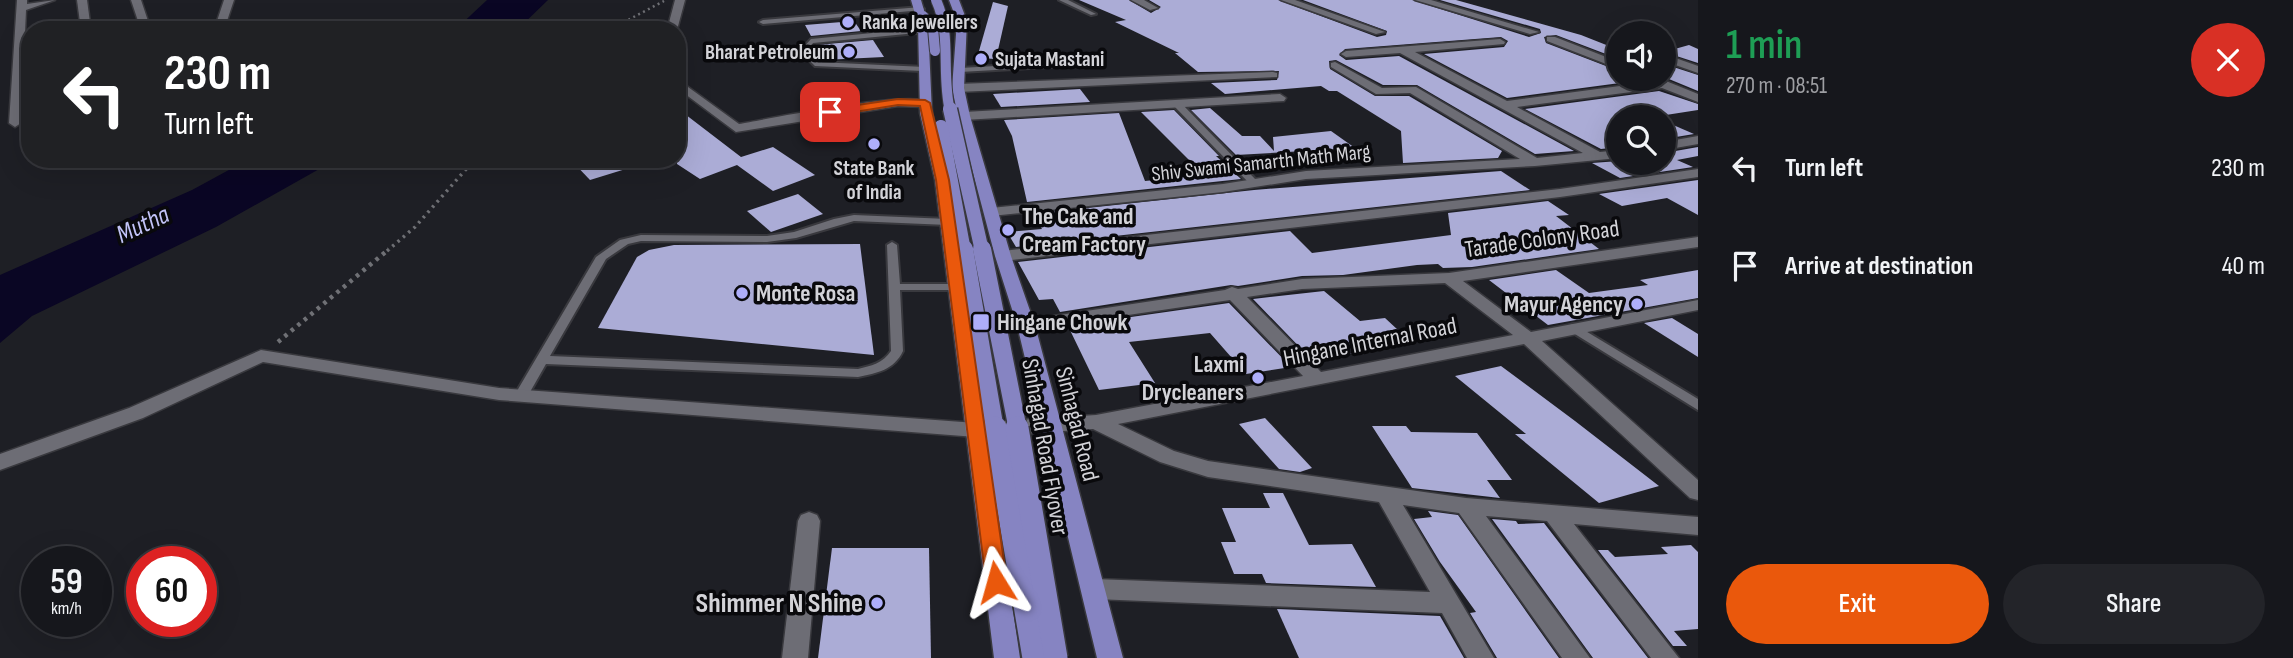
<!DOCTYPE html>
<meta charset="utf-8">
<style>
body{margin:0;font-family:"Sofia Sans Condensed",sans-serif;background:#232429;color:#f1f3f6;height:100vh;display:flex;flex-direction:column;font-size:26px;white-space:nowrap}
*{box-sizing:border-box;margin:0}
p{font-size:23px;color:#9e9fa3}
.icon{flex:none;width:38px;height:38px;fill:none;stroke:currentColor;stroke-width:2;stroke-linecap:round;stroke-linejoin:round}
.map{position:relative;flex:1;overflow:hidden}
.details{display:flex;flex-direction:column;background:#16171c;width:595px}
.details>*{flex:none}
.hud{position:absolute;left:21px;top:21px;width:665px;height:147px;border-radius:28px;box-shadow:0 7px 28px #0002,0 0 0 2px #35363b;background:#202124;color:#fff;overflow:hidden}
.tools{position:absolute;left:1606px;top:21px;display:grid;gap:14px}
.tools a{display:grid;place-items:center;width:70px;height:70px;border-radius:50%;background:#16171c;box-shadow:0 7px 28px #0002,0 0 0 2px #35363b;font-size:35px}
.speed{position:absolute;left:21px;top:546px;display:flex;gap:14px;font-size:35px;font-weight:700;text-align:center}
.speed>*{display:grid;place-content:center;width:91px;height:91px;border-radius:50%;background:#16171c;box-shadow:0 7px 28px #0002,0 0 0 2px #35363b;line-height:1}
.speed small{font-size:18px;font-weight:400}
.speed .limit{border:10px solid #d22;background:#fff;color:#111}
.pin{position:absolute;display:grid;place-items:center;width:60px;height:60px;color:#fff;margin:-30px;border-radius:14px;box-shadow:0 4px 10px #0006}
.me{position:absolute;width:77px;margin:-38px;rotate:352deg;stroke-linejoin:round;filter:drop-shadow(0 0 5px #0008)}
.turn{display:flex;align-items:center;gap:24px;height:147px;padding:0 28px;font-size:32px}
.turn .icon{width:91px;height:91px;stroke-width:2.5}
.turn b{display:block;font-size:49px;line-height:60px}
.round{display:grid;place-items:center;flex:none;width:74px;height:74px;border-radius:37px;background:#232429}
.summary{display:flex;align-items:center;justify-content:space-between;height:119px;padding:0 28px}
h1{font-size:42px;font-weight:600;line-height:52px;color:#1e9e55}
.action{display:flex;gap:14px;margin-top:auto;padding:14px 28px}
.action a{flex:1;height:80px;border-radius:42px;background:#ea580c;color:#fff;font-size:28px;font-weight:600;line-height:80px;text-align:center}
.action a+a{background:#232429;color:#f1f3f6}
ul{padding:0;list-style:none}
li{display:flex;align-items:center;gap:21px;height:98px;padding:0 28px}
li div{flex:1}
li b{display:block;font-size:26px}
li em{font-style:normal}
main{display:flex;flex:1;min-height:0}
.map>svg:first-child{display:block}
.water{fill:#0a0624}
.building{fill:#abacd6}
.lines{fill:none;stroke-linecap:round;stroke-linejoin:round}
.service-casing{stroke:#39393e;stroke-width:4}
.minor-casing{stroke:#39393e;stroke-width:3}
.primary-casing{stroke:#39393e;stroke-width:3}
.path-far2{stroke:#6f7075;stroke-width:2.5;stroke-dasharray:2 3.5;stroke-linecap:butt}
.path-far1{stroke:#6f7075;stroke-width:3.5;stroke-dasharray:2.5 4.5;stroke-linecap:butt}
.path{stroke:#6f7075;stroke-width:4.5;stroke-dasharray:3.5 5;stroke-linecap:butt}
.service{fill:#6d6d75;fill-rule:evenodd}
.minor{fill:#6d6d75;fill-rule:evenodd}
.primary{fill:#8684c2;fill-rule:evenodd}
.primary-bridge-far3-casing{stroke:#39393e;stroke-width:12;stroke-linecap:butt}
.primary-bridge-far2-casing{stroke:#39393e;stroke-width:17;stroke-linecap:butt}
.primary-bridge-far1-casing{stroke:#39393e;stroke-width:21;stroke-linecap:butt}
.primary-bridge-casing{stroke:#39393e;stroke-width:26;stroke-linecap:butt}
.primary-bridge-far3{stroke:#8684c2;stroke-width:10}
.primary-bridge-far2{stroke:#8684c2;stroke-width:14}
.primary-bridge-far1{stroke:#8684c2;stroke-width:18}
.primary-bridge{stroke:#8684c2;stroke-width:23}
.route{fill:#ea580c;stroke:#983908;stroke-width:2}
.poi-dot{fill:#aeaefa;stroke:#09090c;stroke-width:2.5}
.labels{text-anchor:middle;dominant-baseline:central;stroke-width:7;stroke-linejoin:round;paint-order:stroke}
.far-poi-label{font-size:21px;font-weight:bold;fill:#d3d3d8;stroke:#09090c;text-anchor:start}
.far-street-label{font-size:21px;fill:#d3d3d8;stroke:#09090c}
.poi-label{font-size:24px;font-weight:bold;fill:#d3d3d8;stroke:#09090c;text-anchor:start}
.street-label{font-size:24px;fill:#d3d3d8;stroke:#09090c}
.water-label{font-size:26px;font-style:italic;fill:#c2c3f7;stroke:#09090c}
.near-poi-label{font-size:28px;font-weight:bold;fill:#d3d3d8;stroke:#09090c;text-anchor:end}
</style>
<main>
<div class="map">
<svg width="1698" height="658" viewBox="0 0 1698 658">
<rect width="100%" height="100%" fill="#1e1f25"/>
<g class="water">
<polygon points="487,0 548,0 517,30 455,30"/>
<polygon points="249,159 337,159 216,227 32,316 0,343 0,275 192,190"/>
</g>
<g class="building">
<polygon points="1079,0 1129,0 1151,13 1161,7 1149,0 1278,0 1377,37 1386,35 1387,31 1303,0 1412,0 1529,37 1541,33 1540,29 1440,0 1456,0 1581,35 1619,50 1619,59 1556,35 1544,37 1546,43 1619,71 1619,79 1635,81 1507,98 1424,54 1504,47 1508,41 1501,37 1345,49 1339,55 1346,60 1399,56 1574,151 1535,154 1417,85 1383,85 1336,60 1329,61 1330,69 1375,96 1409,96 1502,151 1498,158 1403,163 1401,131 1337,91 1329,91 1321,86 1225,94 1211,83 1277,80 1279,71 1198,72 1175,53 1179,53 1115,22 1126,20"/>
<polygon points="993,2 1008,6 996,59 977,58"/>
<polygon points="854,21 861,31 811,36 805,25"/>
<polygon points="873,40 884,57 823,60 816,45"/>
<polygon points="1689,45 1698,49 1698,63 1664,52"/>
<polygon points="1664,64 1698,75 1698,91 1664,77"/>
<polygon points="1080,89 1090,102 1001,107 993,94"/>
<polygon points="1659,91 1698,104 1698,110 1653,117 1645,114 1619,117 1619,147 1601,149 1525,109"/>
<polygon points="677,108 741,157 773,147 815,175 773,191 737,165 700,179 677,164"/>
<polygon points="1210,108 1242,136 1260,136 1274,151 1273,137 1331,131 1355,148 1236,155 1191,110"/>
<polygon points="1174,110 1219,156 1216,156 1241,179 1027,202 1012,136 1004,120 1119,113 1145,181 1204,175 1141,112"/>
<polygon points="1664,121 1694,134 1664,139"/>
<polygon points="1698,147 1698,156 1677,160 1693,167 1620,178 1592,163 1619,161 1664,163 1664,153"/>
<polygon points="570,159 641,159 642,164 590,180"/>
<polygon points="1501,171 1530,190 1016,247 1007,232 1042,229 1032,214 1254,190"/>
<polygon points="1698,180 1698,215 1667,198 1622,206 1599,194"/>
<polygon points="798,194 823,214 771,232 747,211"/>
<polygon points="1548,201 1569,215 1556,216 1599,249 1472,267 1443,268 1438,264 1417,265 1343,275 1302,276 1238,286 1231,285 1060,312 1053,299 1039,300 1018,262 1290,231 1312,253 1451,235 1448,213"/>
<polygon points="860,244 874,355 598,328 637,257 649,250 674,245"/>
<polygon points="1556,270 1589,293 1648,285 1640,280 1698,270 1698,298 1548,325 1489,280"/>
<polygon points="1324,291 1360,321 1385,318 1411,342 1313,361 1253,299"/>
<polygon points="1229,303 1291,367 1246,374 1210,333 1129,342 1155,383 1099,390 1068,326"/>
<polygon points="1672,318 1698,334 1698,357 1644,323"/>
<polygon points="1501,366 1575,421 1659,486 1599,503 1515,434 1526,434 1455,376"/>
<polygon points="1265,418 1312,468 1300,472 1279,469 1239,424"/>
<polygon points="1372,426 1406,426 1411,432 1477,433 1512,480 1487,480 1500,498 1412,488"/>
<polygon points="1263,493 1283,493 1309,545 1352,544 1376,587 1266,583 1262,574 1234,574 1221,542 1236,542 1222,508 1270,508"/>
<polygon points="1428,511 1458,515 1559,658 1497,658 1470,613 1476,612 1440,562 1414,519 1432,517"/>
<polygon points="1492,519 1516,521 1518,524 1544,523 1648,658 1593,658"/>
<polygon points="1691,545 1698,552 1698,629 1674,631 1687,646 1673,646 1598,550 1608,550 1615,557 1668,554 1661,547"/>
<polygon points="832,548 929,548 931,658 818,658"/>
<polygon points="1277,609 1440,616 1464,658 1299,658"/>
</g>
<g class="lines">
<g class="service-casing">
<g id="service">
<polygon points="1059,0 1068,0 1096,14 1091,15"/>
<polygon points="921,7 924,9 923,10 763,24 759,22 763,20"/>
<polygon points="924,28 928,30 927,32 813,43 808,51 817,62 925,67 926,69 922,71 815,66 800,51 811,39"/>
<polygon points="1064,62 1068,64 1067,66 960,72 956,70 960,68"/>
<polygon points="1174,102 1180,102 1257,181 1257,185 1251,185 1174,106"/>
<path d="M854,215L948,219L953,222L948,225L854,221L796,238L767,242L641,241L628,244L606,259L550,356L858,369C871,366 883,363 891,351L887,245L892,242L897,245L900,284H957L963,287L957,290H900L903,351C894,370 877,373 858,377L546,364L526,399H516L514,396L596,257L620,240L641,235L767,236L794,232L834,219Z"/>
<polygon points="1574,324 1698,399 1698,410 1570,331 1568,328 1570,325"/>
</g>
</g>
<g class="minor-casing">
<g id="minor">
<polygon points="17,0 27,0 27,4 55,0 26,10 21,123 15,127 9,123"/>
<polygon points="77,0 87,0 91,30 81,30"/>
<polygon points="131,0 141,0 151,30 141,30"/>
<polygon points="224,0 234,0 224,30 214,30"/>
<polygon points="675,0 685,0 677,30 667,30"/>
<polygon points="1131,0 1144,0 1158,8 1150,10"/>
<polygon points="1281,0 1295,0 1385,32 1376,34"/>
<polygon points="1415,0 1431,0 1539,32 1530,34"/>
<polygon points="1547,37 1555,37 1619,62 1619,69 1547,41"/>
<polygon points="1500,39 1505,42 1504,44 1415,52 1507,101 1650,82 1649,79 1661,79 1698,94 1698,102 1662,88 1517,107 1600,152 1619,150 1619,158 1535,166 1306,179 1223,192 991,216 984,212 991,208 1223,184 1306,171 1520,159 1410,93 1376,94 1331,67 1331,63 1335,62 1382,88 1416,87 1537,158 1583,153 1400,53 1346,57 1341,54 1346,51"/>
<polygon points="1664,54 1698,66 1698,73 1664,61"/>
<polygon points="1273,72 1277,73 1277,77 958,92 952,88 958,84"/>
<path d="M677,79L739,124C769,119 913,89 931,103L925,107L898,106L736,132L677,88Z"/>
<polygon points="1280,94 1286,98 1284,101 964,120 958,116 964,112"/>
<polygon points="1698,136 1698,144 1664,150 1664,142"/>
<polygon points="1698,169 1698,177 1560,197 1003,261 995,256 1003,251 1560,189"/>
<path d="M1698,237V247L1463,281L1531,332L1698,300V310L1542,341L1698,480V500L1690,498L1524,344L1118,424L1174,451L1208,461L1466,498L1698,517V535L1574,524L1679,658H1651L1547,521L1486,516L1590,658H1562L1459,513L1403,505L1494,658H1467L1442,613L1095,599L1087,596L1083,589L1087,582L1095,579L1430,592L1379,502L1208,477L1160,462L1093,429L976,437L499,400L263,362L143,418L0,470V454L129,408L261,350L499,388L976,423L1096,415L1303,376L1230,300L1026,330L1017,325L1020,321L1225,290L1232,287L1238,289L1302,279L1449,273ZM1445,283L1513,335L1321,372L1247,297L1302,289Z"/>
<polygon points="809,512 817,515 820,521 808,658 782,658 798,521 801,515"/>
</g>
</g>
<g class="primary-casing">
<g id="primary">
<polygon points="911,0 921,0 928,24 932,113 949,180 1020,658 994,658 935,180 920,113 918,24"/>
<polygon points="949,0 959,0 967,21 964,88 970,116 1011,256 1035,325 1123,658 1097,658 1017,325 995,256 958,116 952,88 957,21"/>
</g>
</g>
<polyline class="path-far2" points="609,30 664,1"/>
<polyline class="path-far1" points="387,251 415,227 475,159"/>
<polyline class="path" points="278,342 389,249"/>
<use href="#service" class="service"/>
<use href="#minor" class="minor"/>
<use href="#primary" class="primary"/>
<g class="primary-bridge-far3-casing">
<g id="primary-bridge-far3">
<path d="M936,0C952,35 941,74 950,111"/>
<polyline points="923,16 933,28 935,51"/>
</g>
</g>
<g class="primary-bridge-far2-casing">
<g id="primary-bridge-far2">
<polyline points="950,109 982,251"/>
<polyline points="941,127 964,251"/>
</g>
</g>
<g class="primary-bridge-far1-casing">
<g id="primary-bridge-far1">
<polyline points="964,249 995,430"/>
<polyline points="982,249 1018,430"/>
</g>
</g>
<g class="primary-bridge-casing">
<g id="primary-bridge">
<polyline points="995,428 1034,658"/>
<polyline points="1017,428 1056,658"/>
</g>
</g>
<use href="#primary-bridge-far3" class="primary-bridge-far3"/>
<use href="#primary-bridge-far2" class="primary-bridge-far2"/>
<use href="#primary-bridge-far1" class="primary-bridge-far1"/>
<use href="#primary-bridge" class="primary-bridge"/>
</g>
<polygon class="route" points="898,99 925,100 930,103 949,180 1007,582 1004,588 996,591 989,588 986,582 936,180 920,106 898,105 830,116 824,112 830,109"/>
<g class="poi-dot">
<circle cx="848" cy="22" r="7"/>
<circle cx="849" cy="52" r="7"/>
<circle cx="981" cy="59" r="7"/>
<circle cx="874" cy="144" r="7"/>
<circle cx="1008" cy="230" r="7"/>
<circle cx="742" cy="293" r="7"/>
<circle cx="1637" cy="304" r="7"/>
<rect x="972" y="313" width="18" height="18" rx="3.5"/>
<circle cx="1258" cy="378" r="7"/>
<circle cx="877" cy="603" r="7"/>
</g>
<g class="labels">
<g class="far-poi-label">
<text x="862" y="22">Ranka Jewellers</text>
<text x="835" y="52" text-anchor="end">Bharat Petroleum</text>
<text x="995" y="59">Sujata Mastani</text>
<text x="874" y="168" text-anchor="middle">State Bank<tspan x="874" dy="24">of India</tspan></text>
</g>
<g class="far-street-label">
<text transform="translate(1261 163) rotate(-6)">Shiv Swami Samarth Math Marg</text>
</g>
<g class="poi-label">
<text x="1022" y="216">The Cake and<tspan x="1022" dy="28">Cream Factory</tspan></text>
<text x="756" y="293">Monte Rosa</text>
<text x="1623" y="304" text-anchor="end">Mayur Agency</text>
<text x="997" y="322">Hingane Chowk</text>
<text x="1244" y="364" text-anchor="end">Laxmi<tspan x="1244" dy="28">Drycleaners</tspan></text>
</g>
<g class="street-label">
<text transform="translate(1542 239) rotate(-8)">Tarade Colony Road</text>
<text transform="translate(1370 342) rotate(-11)">Hingane Internal Road</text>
<text transform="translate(1077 424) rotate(76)">Sinhagad Road</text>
<text transform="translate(1045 447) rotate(80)">Sinhagad Road Flyover</text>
</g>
<g class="water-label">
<text transform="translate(143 225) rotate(-25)">Mutha</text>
</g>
<g class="near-poi-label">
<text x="863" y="603">Shimmer N Shine</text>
</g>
</g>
</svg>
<div class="tools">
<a><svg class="icon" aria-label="sound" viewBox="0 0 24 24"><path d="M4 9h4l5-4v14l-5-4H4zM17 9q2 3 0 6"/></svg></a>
<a><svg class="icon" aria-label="search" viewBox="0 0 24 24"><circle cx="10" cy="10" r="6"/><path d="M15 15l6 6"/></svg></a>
</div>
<div class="speed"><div>59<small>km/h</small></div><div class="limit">60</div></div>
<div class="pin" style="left:830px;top:112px;background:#d93025"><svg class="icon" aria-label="arrive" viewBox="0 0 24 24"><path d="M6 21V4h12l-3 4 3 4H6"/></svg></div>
<svg class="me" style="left:996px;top:582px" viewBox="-20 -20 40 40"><path d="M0-17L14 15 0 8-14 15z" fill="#ea580c" stroke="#fff" stroke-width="4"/></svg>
<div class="hud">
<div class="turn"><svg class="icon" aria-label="left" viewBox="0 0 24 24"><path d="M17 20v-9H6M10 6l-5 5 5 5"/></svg><div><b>230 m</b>Turn left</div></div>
</div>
</div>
<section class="details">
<div class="summary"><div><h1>1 min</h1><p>270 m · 08:51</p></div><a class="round" style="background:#d93025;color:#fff"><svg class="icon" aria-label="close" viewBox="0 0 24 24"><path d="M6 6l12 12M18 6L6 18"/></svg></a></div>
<ul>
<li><svg class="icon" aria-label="left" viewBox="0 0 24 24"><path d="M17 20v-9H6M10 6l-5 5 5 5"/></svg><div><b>Turn left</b></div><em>230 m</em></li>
<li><svg class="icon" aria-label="arrive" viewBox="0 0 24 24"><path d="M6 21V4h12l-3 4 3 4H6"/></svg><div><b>Arrive at destination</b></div><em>40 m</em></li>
</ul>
<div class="action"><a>Exit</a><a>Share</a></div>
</section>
</main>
